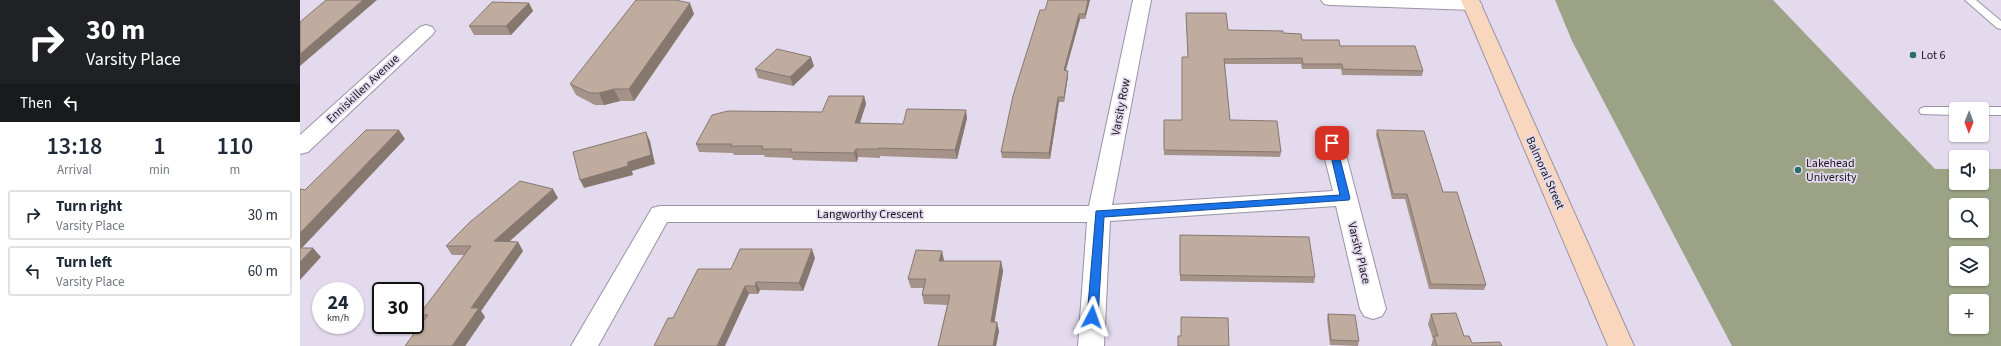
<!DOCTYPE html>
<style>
body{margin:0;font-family:"Source Sans 3",sans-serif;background:#f6f6f7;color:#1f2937;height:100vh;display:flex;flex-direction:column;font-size:15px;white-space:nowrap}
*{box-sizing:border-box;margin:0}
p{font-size:13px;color:#747a83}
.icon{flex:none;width:22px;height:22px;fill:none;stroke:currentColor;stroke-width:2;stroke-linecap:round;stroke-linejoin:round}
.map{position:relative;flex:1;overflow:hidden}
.details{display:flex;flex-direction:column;background:#fff;width:300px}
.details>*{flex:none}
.top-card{background:#202124;color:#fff;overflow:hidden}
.needle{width:26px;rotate:181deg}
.controls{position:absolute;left:1649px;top:102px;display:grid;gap:8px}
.controls a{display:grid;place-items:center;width:40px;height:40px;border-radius:4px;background:#fff;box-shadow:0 1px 3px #0004;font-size:20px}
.speed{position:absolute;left:12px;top:282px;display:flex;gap:8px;font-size:20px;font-weight:700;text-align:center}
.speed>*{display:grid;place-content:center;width:52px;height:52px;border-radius:50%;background:#fff;box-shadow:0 1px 3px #0004;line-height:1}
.speed small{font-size:10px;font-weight:400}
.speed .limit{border:2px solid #111;border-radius:6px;background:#fff;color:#111}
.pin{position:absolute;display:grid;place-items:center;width:34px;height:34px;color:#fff;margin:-17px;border-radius:8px;box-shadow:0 2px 6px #0006}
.me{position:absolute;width:44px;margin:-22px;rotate:4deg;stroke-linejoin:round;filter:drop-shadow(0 0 3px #0008)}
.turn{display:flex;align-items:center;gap:14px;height:84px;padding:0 20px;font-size:18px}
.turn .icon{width:52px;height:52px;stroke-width:2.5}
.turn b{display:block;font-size:28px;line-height:34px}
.then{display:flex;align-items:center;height:38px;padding:0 20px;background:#0003;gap:8px;font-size:15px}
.eta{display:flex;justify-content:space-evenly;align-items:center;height:68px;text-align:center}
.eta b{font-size:24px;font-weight:600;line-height:28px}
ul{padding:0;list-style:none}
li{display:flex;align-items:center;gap:12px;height:50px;margin:0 8px 6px;padding:0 12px;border:2px solid #e0e1e3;border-radius:4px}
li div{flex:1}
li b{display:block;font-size:15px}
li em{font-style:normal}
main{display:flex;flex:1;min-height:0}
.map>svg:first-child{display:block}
.forest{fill:#9ba285;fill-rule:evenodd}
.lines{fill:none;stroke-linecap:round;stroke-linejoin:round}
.service-casing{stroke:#9b92a5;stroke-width:2}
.minor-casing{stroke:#9b92a5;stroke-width:2}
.secondary-casing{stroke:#9b92a5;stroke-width:2}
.service{fill:#fff;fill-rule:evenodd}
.minor{fill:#fff;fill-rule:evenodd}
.secondary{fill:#f8d7be;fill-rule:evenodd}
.wall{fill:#a59389}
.shaded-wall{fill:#86786f}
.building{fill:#c0ab9f;stroke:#86786f}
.route{fill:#1a73e8;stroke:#114b97}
.poi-dot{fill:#296f64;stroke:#e3daee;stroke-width:1.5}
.labels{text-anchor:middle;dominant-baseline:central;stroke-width:3.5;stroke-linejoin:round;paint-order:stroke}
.poi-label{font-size:12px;fill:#17141b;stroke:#e3daee;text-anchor:start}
.street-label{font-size:12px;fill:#17141b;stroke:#e3daee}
</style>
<main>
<section class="details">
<div class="top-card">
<div class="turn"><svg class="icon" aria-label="right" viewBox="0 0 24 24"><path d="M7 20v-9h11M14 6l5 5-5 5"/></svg><div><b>30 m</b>Varsity Place</div></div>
<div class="then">Then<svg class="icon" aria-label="left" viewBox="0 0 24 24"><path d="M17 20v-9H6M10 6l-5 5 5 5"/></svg></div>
</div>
<div class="eta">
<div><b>13:18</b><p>Arrival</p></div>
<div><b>1</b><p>min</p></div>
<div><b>110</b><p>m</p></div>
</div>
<ul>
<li><svg class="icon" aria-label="right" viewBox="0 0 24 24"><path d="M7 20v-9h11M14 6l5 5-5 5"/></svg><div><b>Turn right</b><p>Varsity Place</p></div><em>30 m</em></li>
<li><svg class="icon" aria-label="left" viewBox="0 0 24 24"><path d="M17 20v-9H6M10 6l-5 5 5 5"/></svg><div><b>Turn left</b><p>Varsity Place</p></div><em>60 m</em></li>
</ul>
</section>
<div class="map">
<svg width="1701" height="346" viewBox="0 0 1701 346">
<rect width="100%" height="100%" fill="#e3daee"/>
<path class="forest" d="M1255,0H1473L1635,169H1656V183H1682V169H1701V346H1432L1272,41ZM1656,205H1682V231H1656ZM1656,253H1682V279H1656ZM1656,301H1682V327H1656Z"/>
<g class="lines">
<g class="service-casing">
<g id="service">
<polygon points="1665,0 1676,0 1701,21 1701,29 1697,28"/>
<polygon points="1625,107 1656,107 1661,109 1656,109 1656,115 1621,114 1619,111 1621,108"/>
<polygon points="1682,107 1701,107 1701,115 1682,115 1682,109 1677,109"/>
</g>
</g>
<g class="minor-casing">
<g id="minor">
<polygon points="833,0 851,0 812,205 1033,191 1021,143 1024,138 1032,136 1040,138 1043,143 1086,309 1082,316 1073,319 1064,316 1060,309 1036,206 810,221 804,346 778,346 787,222 367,222 298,346 271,346 352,208 360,206 789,206"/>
<polygon points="1021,0 1174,0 1179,1 1182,5 1179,9 1173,10 1030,5 1024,4"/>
<polygon points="126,25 132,27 135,31 132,35 8,152 0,154 0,135 120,27"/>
</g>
</g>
<g class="secondary-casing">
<polygon id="secondary" points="1161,0 1179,0 1334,346 1308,346"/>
</g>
<use href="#service" class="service"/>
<use href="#minor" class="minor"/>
<use href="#secondary" class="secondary"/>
</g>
<g class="wall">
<polygon points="790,0 785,19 780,19 766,70 768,76 764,102 759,102 750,159 702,158 701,152 745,10"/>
<polygon points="229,3 233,11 211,35 174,35 169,26"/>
<polygon points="886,13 928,30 983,33 1002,40 1040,46 1123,71 1122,76 1042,75 1041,69 1002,69 1001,64 925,64 930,120 981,152 980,157 864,155 864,120 882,120 888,57"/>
<polygon points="394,14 334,101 320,101 304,105 295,105 276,95 270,84"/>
<polygon points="514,66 493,86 458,78 455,69"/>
<polygon points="564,96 566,104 560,123 603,124 667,118 657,159 580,156 580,158 558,157 557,162 493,160 492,158 465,157 464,155 434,155 433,153 399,152 396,144 522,112"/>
<polygon points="1077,130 1143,192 1186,285 1184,290 1129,289 1105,199 1092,199 1076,135"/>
<polygon points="258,198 209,241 218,242 223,251 181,311 185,317 165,346 105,346 124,321 119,315 164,255 152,255 146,246"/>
<polygon points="880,235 1015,277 1014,283 880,281"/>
<polygon points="515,258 503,291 460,290 458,294 449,294 373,318 431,269"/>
<polygon points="644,260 643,261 701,261 703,271 694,322 699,331 696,346 638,346 647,305 624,304 622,295 623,288 611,288 608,279"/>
<polygon points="1028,314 1059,341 1058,346 1030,345 1027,319"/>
<polygon points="1131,314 1164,336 1172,343 1202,346 1131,346 1133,339 1128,324"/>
</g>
<g class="shaded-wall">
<polygon points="63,0 77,0 0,66 0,54"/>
<polygon points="788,0 790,0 785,19 785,14"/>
<polygon points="229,3 233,11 211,35 206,26"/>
<polygon points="390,3 394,14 334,101 329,89"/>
<polygon points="779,14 780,19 764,76 764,70"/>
<polygon points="511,57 514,66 493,86 490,77"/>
<polygon points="768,71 768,76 764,102 764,97"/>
<polygon points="314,89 320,101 304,105 299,93"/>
<polygon points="564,96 566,104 557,131 555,123"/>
<polygon points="758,97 759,102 750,159 749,153"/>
<polygon points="666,110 667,118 657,159 655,150"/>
<polygon points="99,130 105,139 0,250 0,233"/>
<polygon points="346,132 350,141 355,164 332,171 333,175 284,188 280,180"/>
<polygon points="556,149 558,157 557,162 554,153"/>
<polygon points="253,189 258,198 200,250 194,241"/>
<polygon points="218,242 223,251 181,311 185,317 165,346 152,346 171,308"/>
<polygon points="13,248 21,257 0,280 0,262"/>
<polygon points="512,249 515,258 503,291 499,283"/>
<polygon points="642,251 644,260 641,270 639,261"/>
<polygon points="701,261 703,271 693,331 691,322"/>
<polygon points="456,282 460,290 458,294 455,286"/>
<polygon points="445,286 449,294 425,346 417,346"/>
<polygon points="697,322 699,331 696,346 693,346"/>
</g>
<g class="building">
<polygon points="26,0 63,0 0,54 0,22"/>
<polygon points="336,0 375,0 390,3 329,89 314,89 299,93 290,93 270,84"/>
<polygon points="748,0 788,0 785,14 779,14 764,70 768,71 764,97 758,97 749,153 701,152 713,96 740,10 745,10"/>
<polygon points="192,2 229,3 206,26 169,26"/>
<polygon points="886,13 926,13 928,30 983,31 983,33 1001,34 1002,40 1039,40 1040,46 1115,46 1123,71 1043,69 1042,64 1003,64 1002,58 924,59 930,120 977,121 981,152 864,150 864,120 882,120 882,57 888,57"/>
<polygon points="477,49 511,57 490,77 455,69"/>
<polygon points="529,96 564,96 555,123 603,124 607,109 666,110 655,150 578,148 578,149 556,149 554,153 490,152 492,149 462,149 463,146 430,146 432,144 396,144 412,115 428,111 522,112"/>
<polygon points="66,130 99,130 0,233 0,189 5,190"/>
<polygon points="1077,130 1124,131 1143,192 1157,192 1186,285 1131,284 1107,194 1093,194"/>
<polygon points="346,132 351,155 328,162 328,166 280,180 273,152"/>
<polygon points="220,181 253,189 194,241 218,242 171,308 179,308 152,346 105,346 128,315 119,315 171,246 146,246 170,222"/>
<polygon points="880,235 1009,237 1015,277 880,275"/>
<polygon points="0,248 13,248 0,262"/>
<polygon points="440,249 512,249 499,283 456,282 455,286 445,286 417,346 354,346 368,318 373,318 398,269 431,269"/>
<polygon points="616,250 642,251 639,261 701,261 691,322 697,322 693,346 638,346 650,295 622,295 626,279 608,279"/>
<polygon points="1156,313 1164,336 1169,336 1172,343 1200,342 1202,346 1137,346 1134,336 1138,336 1131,314"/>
<polygon points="1028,314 1055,315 1059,341 1031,340"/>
<polygon points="881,317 928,318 929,346 878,346 878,336 881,336"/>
</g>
<polygon class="route" points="1032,140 1036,143 1050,198 1049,200 804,217 798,317 796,320 789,320 787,317 796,211 1040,195 1028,143"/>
<g class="poi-dot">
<circle cx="1613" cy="55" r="4"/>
<circle cx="1498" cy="170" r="4"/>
</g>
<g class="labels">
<g class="poi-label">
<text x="1621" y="55">Lot 6</text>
<text x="1506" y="163">Lakehead<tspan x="1506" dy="14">University</tspan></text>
</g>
<g class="street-label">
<text transform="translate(63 89) rotate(-43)">Enniskillen Avenue</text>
<text transform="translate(821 107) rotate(-79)">Varsity Row</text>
<text transform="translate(1245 173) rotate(66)">Balmoral Street</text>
<text x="570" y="214">Langworthy Crescent</text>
<text transform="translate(1059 253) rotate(76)">Varsity Place</text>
</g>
</g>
</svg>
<div class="controls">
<a><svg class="needle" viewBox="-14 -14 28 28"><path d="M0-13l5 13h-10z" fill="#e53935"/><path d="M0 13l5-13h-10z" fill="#747a83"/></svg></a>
<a><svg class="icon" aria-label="sound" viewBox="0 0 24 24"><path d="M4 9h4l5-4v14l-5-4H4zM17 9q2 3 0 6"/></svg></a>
<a><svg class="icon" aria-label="search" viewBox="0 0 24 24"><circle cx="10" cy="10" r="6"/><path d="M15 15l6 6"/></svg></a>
<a><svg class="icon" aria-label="layers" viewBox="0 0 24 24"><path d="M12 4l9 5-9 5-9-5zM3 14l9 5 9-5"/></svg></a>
<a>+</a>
</div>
<div class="speed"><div>24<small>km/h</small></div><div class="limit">30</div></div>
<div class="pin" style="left:1032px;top:143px;background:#d93025"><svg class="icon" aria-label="arrive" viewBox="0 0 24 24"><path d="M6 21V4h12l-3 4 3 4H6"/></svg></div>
<svg class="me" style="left:792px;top:317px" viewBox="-20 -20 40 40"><path d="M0-17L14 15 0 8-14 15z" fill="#1a73e8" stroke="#fff" stroke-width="4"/></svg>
</div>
</main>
